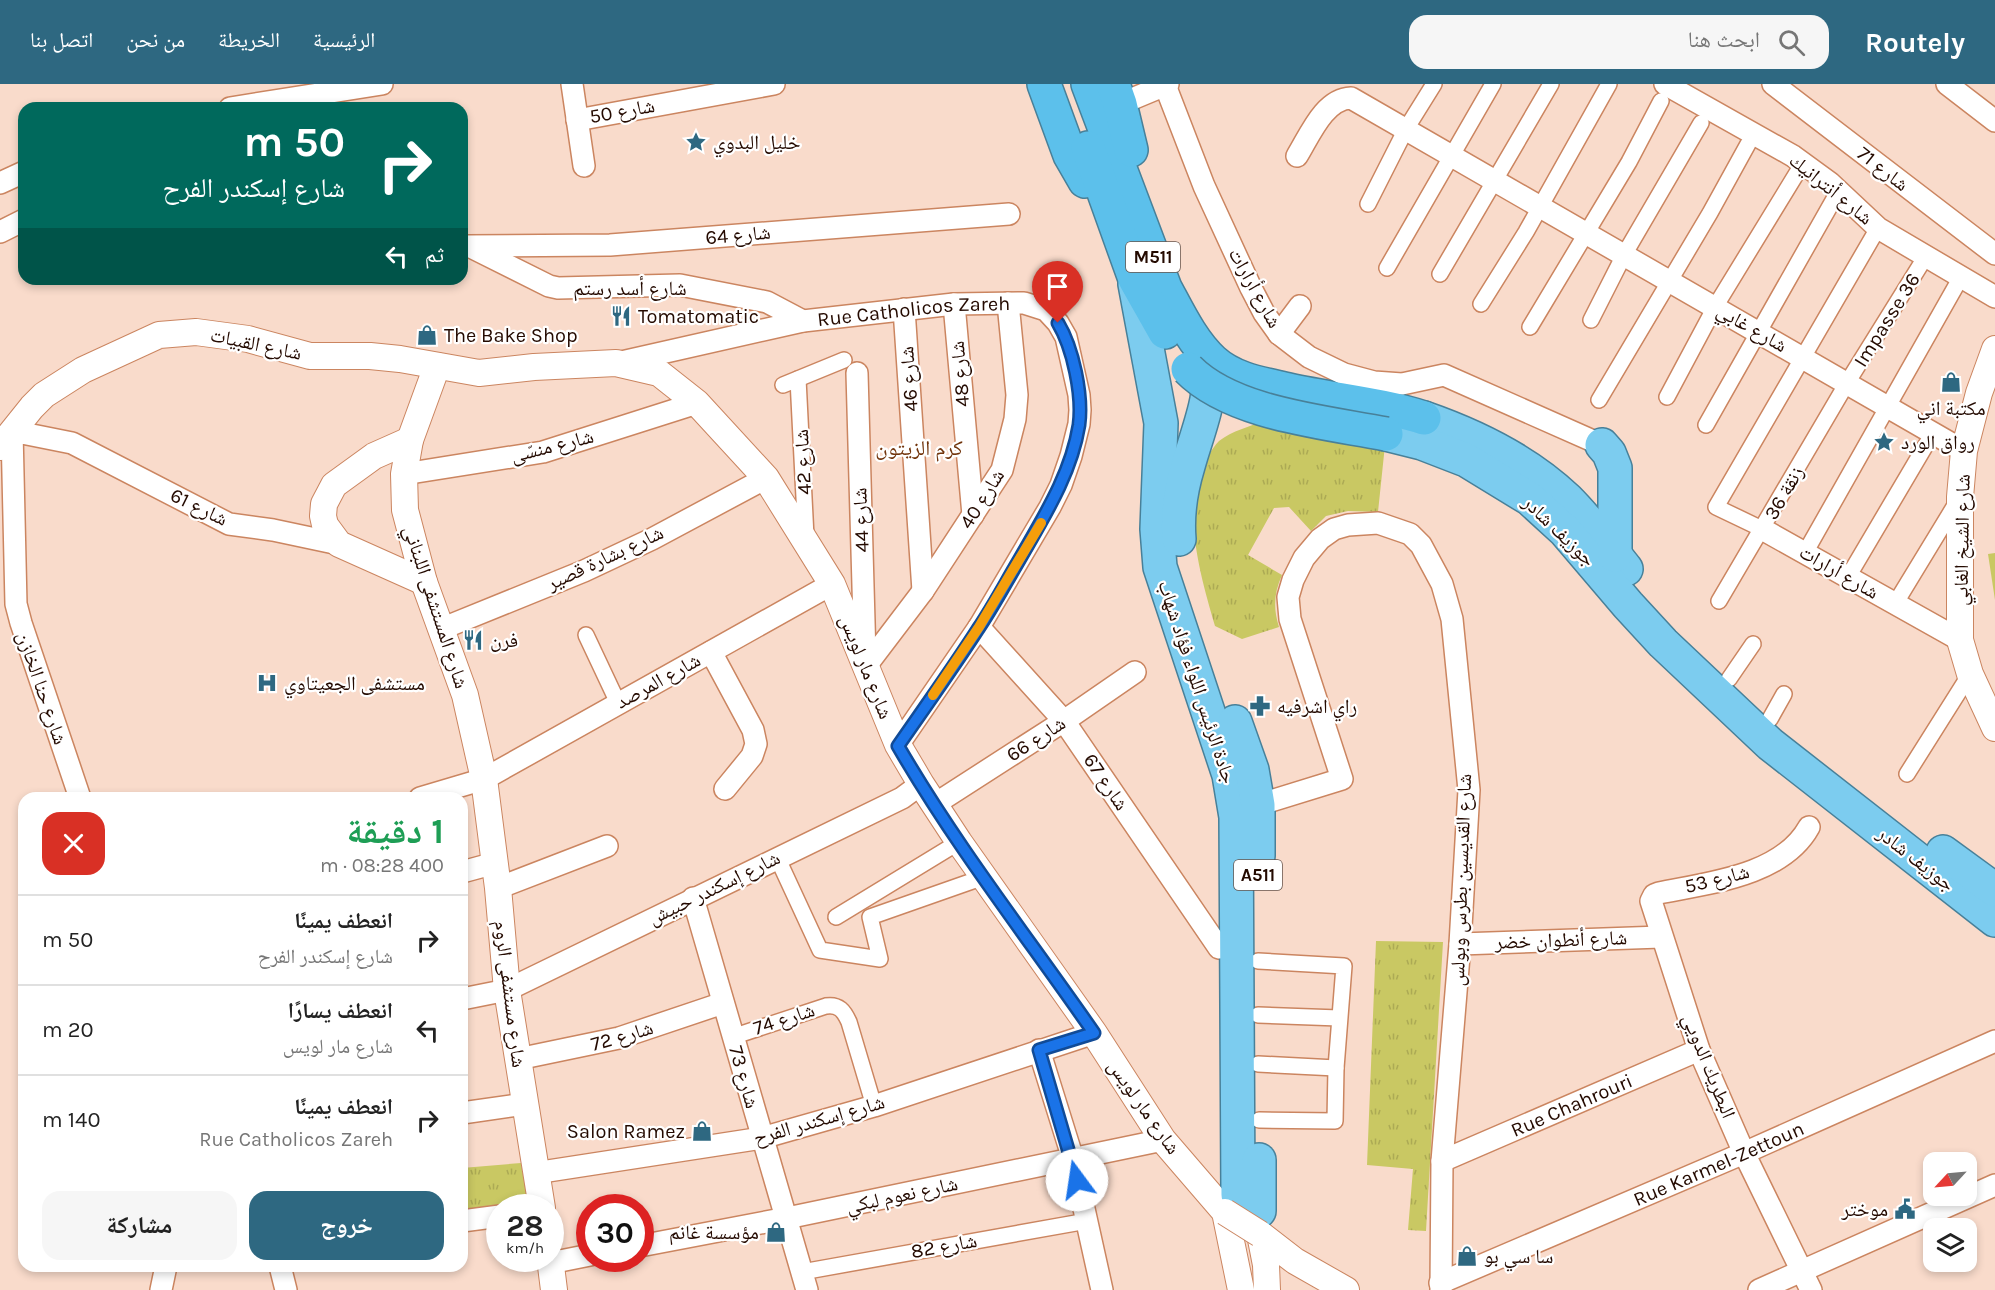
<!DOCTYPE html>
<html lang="ar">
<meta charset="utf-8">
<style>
body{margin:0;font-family:Karla,"Noto Naskh Arabic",sans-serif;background:#f6f6f6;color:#222;direction:rtl;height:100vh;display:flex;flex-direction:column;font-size:22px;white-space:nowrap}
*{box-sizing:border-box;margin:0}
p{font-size:20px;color:#767676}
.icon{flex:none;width:33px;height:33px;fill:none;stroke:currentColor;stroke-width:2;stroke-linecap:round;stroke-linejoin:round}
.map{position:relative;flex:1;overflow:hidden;direction:ltr}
.sheet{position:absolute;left:18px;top:708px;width:450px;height:480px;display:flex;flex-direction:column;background:#fff;border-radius:18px;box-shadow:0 3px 9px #0003;direction:rtl}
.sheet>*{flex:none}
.guide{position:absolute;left:18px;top:18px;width:450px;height:183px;border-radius:18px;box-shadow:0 3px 9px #0003;direction:rtl;background:#00695c;color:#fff;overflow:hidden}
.needle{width:39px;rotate:244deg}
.buttons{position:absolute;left:1923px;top:1068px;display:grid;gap:12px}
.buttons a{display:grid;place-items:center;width:54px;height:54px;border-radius:12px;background:#fff;box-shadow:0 3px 9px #0003;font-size:30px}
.speed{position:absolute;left:486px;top:1110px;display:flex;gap:12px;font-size:30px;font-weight:700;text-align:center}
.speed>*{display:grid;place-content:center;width:78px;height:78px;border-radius:50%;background:#fff;box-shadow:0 3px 9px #0003;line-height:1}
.speed small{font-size:15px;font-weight:400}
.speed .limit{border:9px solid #d22;background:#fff;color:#111}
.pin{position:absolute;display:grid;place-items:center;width:51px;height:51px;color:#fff;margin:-62px -26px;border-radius:50% 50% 50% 0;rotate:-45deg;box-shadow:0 0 6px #0007}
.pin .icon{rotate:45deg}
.me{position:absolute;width:66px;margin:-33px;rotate:346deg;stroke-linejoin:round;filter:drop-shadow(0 0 4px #0008)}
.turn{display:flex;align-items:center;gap:21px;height:126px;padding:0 24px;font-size:27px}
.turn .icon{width:78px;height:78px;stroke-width:2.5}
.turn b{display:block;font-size:42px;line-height:51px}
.then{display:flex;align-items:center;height:57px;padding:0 24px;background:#0003;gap:12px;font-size:22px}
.round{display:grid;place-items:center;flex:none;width:63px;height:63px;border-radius:18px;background:#f6f6f6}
.headline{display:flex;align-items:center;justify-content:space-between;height:102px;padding:0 24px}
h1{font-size:36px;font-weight:700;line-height:45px;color:#1e9e55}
.primary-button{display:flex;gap:12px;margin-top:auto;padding:12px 24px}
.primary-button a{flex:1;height:69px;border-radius:18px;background:#2e6881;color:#fff;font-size:24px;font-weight:700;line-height:69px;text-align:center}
.primary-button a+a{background:#f6f6f6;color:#222}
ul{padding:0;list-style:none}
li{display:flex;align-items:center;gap:18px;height:90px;padding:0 24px;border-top:2px solid #e0e0e0}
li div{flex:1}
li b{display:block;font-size:22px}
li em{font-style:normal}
header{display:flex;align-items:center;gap:36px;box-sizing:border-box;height:84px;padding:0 30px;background:#2e6881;color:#fff}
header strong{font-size:28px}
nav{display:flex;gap:33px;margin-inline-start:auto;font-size:21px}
.search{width:420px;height:54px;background:#f6f6f6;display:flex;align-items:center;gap:15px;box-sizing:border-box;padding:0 21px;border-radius:18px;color:#767676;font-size:22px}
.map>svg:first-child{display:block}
.grass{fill:url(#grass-tufts)}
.pitch{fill:#c9c863}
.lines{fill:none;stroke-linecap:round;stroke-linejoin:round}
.pedestrian-casing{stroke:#cb8560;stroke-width:18}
.minor-casing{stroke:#cb8560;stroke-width:24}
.tertiary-casing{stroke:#cb8560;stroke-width:28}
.trunk-casing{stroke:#488099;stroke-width:36}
.motorway-casing{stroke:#488099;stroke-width:36}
.pedestrian{stroke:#fff;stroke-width:15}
.minor{stroke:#fff;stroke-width:21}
.tertiary{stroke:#fff;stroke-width:26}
.trunk{stroke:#7cccef;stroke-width:33}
.motorway{stroke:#5cc0eb;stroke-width:33}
.tertiary-bridge-casing{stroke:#cb8560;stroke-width:28;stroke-linecap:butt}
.motorway-bridge-casing{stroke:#488099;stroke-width:36;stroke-linecap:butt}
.tertiary-bridge{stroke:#fff;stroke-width:26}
.motorway-bridge{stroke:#5cc0eb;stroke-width:33}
.route-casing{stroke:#114b97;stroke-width:15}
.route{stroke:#1a73e8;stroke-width:10}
.slow{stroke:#f59e0b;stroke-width:10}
.labels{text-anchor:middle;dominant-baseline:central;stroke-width:4.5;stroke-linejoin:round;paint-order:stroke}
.shield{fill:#fff;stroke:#66544c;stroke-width:1.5}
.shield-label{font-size:18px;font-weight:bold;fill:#240a00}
.street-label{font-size:20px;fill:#240a00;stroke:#fff}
.poi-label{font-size:20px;fill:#240a00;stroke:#fff;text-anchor:start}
.neighbourhood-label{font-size:21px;fill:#71340b;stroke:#fff}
</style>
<header>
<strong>Routely</strong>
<div class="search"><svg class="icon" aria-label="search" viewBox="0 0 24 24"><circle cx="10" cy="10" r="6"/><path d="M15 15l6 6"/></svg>ابحث هنا</div>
<nav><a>الرئيسية</a><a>الخريطة</a><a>من نحن</a><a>اتصل بنا</a></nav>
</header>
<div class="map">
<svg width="1995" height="1206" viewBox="0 0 1995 1206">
<defs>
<pattern id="grass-tufts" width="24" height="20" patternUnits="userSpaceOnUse" patternTransform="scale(1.5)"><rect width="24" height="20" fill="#c9c863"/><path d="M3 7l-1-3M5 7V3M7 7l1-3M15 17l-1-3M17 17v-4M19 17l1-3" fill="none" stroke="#acaa54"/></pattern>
</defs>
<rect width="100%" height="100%" fill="#f9dbcb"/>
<g class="grass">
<path d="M1265,337L1385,361L1378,428L1348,427L1326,432L1311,447L1289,423L1274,424L1248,471L1282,491C1274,509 1273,524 1279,543L1242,555L1215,542C1201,494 1178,417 1208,372C1211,367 1215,361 1219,357C1232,347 1250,342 1265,337Z"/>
<polygon points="1376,857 1443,858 1426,1147 1408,1146 1413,1085 1367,1081"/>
<polygon points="521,1079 529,1122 462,1129 462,1084"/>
</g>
<polygon class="pitch" points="1995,469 1995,516 1988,470"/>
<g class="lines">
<g class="pedestrian-casing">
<g id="pedestrian">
<polyline points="1368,120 1406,45 1434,0"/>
<polyline points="1387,184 1493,0"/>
<polyline points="1440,190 1551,0"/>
<polyline points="1481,220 1526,148 1609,0"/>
<polyline points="1591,236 1624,171 1701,39"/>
<polyline points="1530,243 1629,78 1661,17"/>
<polyline points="798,295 806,453"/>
<polyline points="783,301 844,276"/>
<polyline points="1667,313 1715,223 1803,79"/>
<polyline points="1599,316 1710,129 1748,60"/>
<polyline points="1706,341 1838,108"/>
<polyline points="1762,445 1716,423 1878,144"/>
<polyline points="1805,469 1961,193"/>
<polyline points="1848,493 1933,349"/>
<polyline points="1719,517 1847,299 1926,172"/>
<polyline points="1895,520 1957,418"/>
<polyline points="586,551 618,619"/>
<polyline points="1729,595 1753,560"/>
<polyline points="1770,635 1784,610"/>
<polyline points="1907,690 1970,590"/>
<polyline points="777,773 820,866 880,875 870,833 984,793"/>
<polyline points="836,833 959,758"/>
<polyline points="1258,877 1344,882 1336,984 1335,1037 1259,1036"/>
<polyline points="1258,931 1339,934"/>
<path d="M732,953L826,922C839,920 844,927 849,938L874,1022"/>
<polyline points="1258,980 1336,984"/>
<polyline points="802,1188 1087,1137"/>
</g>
</g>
<g class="minor-casing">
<g id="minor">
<polyline points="572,0 584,82"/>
<polyline points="1665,0 1793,72 1830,99 1878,144 1995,213"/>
<polyline points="1773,0 1995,170"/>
<polyline points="1947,0 1995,37"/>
<polyline points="1165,1 1204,102 1251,204 1264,229 1279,250 1309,273 1344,290 1374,298 1402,300 1444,291 1602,361"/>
<polyline points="1120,20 1168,0"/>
<polyline points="230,24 382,0"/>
<polyline points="577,36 774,0"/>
<path d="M1297,72C1310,51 1324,15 1351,14L1964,367"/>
<polyline points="0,99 24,88"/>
<polyline points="0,148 24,136"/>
<polyline points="467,162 610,161 1009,130"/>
<polyline points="471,163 549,202 558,204 680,201 767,218 803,237"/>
<polyline points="954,220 973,431"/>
<polyline points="904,225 923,507"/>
<polyline points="1279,250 1300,222"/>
<path id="s1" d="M617,279L803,237L954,220L1024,219L1046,226L1058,239L1066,253L1079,311L1080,326L1079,340L1071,372L1061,401L1050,423L979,543L898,661"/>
<polyline points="857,289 865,573"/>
<polyline points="404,390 543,368 697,319"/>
<polyline points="1762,445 1960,556"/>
<polyline points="979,543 1064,637 1219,864"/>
<polyline points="441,545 584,487 652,455 766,394"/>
<polyline points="711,568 753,646 756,660 752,672 725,705"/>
<polyline points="866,582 923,507 1002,386 1015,335 1017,311 1008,219"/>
<polyline points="80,714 21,539 16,520 12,347 72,359 229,440 273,446 339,460"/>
<polyline points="420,714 484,695 832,500"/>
<polyline points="935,720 1064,637 1135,588"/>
<polyline points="1258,721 1342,695 1290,535 1288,513 1293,496 1304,474 1320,455 1334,445 1348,441 1378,439 1410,450 1421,461 1442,500 1452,535 1469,706 1460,860 1442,1077 1441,1206"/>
<path d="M1809,743C1782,792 1708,799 1659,809L1654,811L1651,817L1699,966L1744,1069L1811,1206"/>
<polyline points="462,788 495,779"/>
<polyline points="498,804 607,762"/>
<polyline points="693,814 807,1206"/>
<polyline points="1460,860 1661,853"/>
<polyline points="462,915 507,906 902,714 921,700"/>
<polyline points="1039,966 1073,1075 1102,1206"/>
<polyline points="518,975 619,954 723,919"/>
<polyline points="462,1029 525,1020"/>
<path id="s2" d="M1442,1077L1699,966"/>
<polyline points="535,1089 762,1054 874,1022 1094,949"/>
<polyline points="462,1137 500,1132"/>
<polyline points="640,1162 787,1134 1163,1056"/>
<polyline points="550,1179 590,1171"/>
<polyline points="280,1182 286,1206"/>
<path id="s3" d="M1440,1199L1744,1069L1995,957"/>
<polyline points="161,1206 166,1182"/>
<polyline points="1759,1206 1995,1101"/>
</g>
</g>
<g class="tertiary-casing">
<g id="tertiary">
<polyline points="1995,265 1979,309 1964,367 1960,413 1960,556 1970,590 1995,644"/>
<polyline points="437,282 410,356 404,390 405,426 424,498 465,611 484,695 498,804 507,906 542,1124"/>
<polyline points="410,356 374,372 334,401 324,420 323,432 325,441 339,460 424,498"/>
<polyline points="0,363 32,323 44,311 83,286 159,251 196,248 248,255 310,272 370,272 400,275 479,289 534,283 616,279 659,289 697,319 766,394 832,500 898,661 921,700 959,758 1094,949 1163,1056 1225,1128 1241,1206"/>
<polyline points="1260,1150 1295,1177 1346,1206"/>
<polyline points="1260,1150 1266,1181 1267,1206"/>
<polyline points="550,1174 554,1206"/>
</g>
</g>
<g class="trunk-casing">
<g id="trunk">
<polyline points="1135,200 1161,339 1157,445 1160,483 1229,691 1236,733 1238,1111"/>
<path d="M1424,334C1476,352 1527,377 1567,415C1589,437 1607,461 1626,485"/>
<polyline points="1386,350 1422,359 1466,376 1530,415 1565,447 1628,521 1663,559 1770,660 1995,836"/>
<polyline points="1602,361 1609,369 1615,384 1615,471"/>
<path d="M1179,455C1177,431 1181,405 1188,382C1198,345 1214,313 1208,274"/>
<polyline points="1235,638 1252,686 1258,721 1258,772"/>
<polyline points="1943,768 1995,806"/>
<polyline points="1259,1076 1259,1127"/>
</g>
</g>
<g class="motorway-casing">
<g id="motorway">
<polyline points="1044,0 1070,71 1085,97"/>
<path d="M1088,0L1165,204C1178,228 1192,258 1213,277C1234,296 1263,300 1289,306C1334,316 1381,320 1424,334"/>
<polyline points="1113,0 1120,20 1131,66"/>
<polyline points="1088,64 1135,195 1165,248"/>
</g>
</g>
<use href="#pedestrian" class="pedestrian"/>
<use href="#minor" class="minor"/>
<use href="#tertiary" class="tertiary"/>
<use href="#trunk" class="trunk"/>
<use href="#motorway" class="motorway"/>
<g class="tertiary-bridge-casing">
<polyline id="tertiary-bridge" points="1225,1128 1260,1150"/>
</g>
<g class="motorway-bridge-casing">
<path id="motorway-bridge" d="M1188,285C1232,330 1325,338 1386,350"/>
</g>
<use href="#tertiary-bridge" class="tertiary-bridge"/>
<use href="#motorway-bridge" class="motorway-bridge"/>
</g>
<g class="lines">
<g class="route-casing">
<path id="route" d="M1058,239C1073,264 1083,311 1079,341C1071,391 1043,434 1018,478C1005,500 993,523 978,545C953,584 925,623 898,662C956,762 1028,854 1094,949L1039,966L1077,1096"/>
</g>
<use href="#route" class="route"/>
<polyline class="slow" points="933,611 979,543 1041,439"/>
</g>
<defs>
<g id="sight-bare" transform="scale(1.62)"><path d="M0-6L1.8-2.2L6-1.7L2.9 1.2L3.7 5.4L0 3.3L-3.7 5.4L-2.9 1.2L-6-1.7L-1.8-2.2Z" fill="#2e6881" stroke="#fff" stroke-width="2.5" paint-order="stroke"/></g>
<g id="restaurant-bare" transform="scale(1.62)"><path d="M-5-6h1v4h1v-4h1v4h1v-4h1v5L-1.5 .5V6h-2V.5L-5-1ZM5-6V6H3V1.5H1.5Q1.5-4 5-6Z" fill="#2e6881" stroke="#fff" stroke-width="2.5" paint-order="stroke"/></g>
<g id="shop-bare" transform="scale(1.62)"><path d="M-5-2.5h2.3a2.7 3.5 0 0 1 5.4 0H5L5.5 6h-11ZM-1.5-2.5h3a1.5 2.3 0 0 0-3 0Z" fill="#2e6881" stroke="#fff" stroke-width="2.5" paint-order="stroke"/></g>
<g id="hospital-bare" transform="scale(1.62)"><path d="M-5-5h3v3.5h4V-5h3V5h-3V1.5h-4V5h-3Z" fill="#2e6881" stroke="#fff" stroke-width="2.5" paint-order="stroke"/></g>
<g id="pharmacy-bare" transform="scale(1.62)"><path d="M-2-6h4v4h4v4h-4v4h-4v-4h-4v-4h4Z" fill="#2e6881" stroke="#fff" stroke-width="2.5" paint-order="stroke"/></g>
<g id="civic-bare" transform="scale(1.62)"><path d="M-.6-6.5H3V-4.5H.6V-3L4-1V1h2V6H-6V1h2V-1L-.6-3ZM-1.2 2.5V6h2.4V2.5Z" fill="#2e6881" stroke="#fff" stroke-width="2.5" paint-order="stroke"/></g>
</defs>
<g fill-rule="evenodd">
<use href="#sight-bare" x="696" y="58"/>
<use href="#restaurant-bare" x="621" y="232"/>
<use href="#shop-bare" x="427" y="251"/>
<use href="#shop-bare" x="1951" y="298"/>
<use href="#sight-bare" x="1884" y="358"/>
<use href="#restaurant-bare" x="473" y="556"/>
<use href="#hospital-bare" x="267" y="599"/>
<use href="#pharmacy-bare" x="1260" y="622"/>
<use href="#shop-bare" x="702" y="1047"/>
<use href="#civic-bare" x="1905" y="1125"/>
<use href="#shop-bare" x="776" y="1148"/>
<use href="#shop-bare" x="1467" y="1172"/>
</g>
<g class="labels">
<g class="shield">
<rect x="1126" y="158" width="54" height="30" rx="4.5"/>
<rect x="1234" y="776" width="48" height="30" rx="4.5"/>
</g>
<g class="shield-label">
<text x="1153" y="173">M511</text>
<text x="1258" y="791">A511</text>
</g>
<g class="street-label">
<text transform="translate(622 27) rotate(-10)">شارع 50</text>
<text transform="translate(1883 85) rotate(38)">شارع 71</text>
<text transform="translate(1831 105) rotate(39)">شارع أنترانيك</text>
<text transform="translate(738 151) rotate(-5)">شارع 64</text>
<text x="630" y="204">شارع أسد رستم</text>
<text transform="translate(1255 204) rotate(61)">شارع أرارات</text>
<text stroke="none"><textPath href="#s1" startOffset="302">Rue Catholicos Zareh</textPath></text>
<text transform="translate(1887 236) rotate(-58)">Impasse 36</text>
<text transform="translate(1752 244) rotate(30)">شارع غابي</text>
<text transform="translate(256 260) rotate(12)">شارع القبيات</text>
<text transform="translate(960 290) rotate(-95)">شارع 48</text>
<text transform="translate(909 295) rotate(-94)">شارع 46</text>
<text transform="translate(552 362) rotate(-14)">شارع منسّى</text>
<text transform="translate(803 378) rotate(-93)">شارع 42</text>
<text transform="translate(1784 409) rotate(-60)">زنقة 36</text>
<text transform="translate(982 415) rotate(-58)">شارع 40</text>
<text transform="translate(199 423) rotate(26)">شارع 61</text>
<text transform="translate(861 436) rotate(-92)">شارع 44</text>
<text transform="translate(1559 447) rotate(44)">جوزيف شادر</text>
<text transform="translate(1962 456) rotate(-89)">شارع الشيخ الغابي</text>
<text transform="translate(605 474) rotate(-25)">شارع بشارة قصير</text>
<text transform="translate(1839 488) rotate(30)">شارع أرارات</text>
<text transform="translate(436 523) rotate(72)">شارع المستشفى اللبناني</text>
<text transform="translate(866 583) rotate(68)">شارع مار لويس</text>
<text transform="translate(658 597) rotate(-29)">شارع المرصد</text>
<text transform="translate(1197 598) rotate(72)">جادة الرئيس اللواء فؤاد شهاب</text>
<text transform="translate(42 604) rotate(71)">شارع حنا الخازن</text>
<text transform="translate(1036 655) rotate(-33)">شارع 66</text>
<text transform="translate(1106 698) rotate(56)">شارع 67</text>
<text transform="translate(1916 775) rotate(38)">جوزيف شادر</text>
<text transform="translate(1717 795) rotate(-14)">شارع 53</text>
<text transform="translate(1461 796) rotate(-88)">شارع القديسين بطرس وبولس</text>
<text transform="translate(714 804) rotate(-26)">شارع إسكندر حبيش</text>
<text transform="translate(1561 856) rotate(-2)">شارع أنطوان خضر</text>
<text transform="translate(510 910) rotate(83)">شارع مستشفى الروم</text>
<text transform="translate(784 935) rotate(-18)">شارع 74</text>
<text transform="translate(622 952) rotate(-16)">شارع 72</text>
<text transform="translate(1709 982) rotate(68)">البطريك الدويي</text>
<text transform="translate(744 993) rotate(74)">شارع 73</text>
<text stroke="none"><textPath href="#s2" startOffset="141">Rue Chahrouri</textPath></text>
<text transform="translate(1144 1023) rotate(55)">شارع مار لويس</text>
<text transform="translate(819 1036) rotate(-16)">شارع إسكندر الفرح</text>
<text stroke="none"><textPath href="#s3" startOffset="303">Rue Karmel-Zettoun</textPath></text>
<text transform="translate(902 1111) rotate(-12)">شارع نعوم لبكي</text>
<text transform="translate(944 1162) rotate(-10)">شارع 82</text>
</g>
<g class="poi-label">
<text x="713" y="58">خليل البدوي</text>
<text x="638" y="232">Tomatomatic</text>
<text x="444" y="251">The Bake Shop</text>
<text x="1951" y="324" text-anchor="middle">مكتبة اني</text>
<text x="1901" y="358">رواق الورد</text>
<text x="490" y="556">فرن</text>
<text x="284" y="599">مستشفى الجعيتاوي</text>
<text x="1277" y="622">راي اشرفيه</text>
<text x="685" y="1047" text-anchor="end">Salon Ramez</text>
<text x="1888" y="1125" text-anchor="end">موختر</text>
<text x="759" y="1148" text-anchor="end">مؤسسة غانم</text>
<text x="1484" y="1172">سا سي بو</text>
</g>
<g class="neighbourhood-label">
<text x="919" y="364">كرم الزيتون</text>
</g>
</g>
</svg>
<div class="buttons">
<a><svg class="needle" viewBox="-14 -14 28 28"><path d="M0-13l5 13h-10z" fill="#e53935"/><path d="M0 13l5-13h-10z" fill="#767676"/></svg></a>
<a><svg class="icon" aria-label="layers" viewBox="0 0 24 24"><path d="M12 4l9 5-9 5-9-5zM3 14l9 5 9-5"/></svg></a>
</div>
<div class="speed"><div>28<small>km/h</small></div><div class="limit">30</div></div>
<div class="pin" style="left:1058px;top:239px;background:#d93025"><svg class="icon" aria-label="arrive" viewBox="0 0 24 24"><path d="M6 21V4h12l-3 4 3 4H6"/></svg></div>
<svg class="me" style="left:1077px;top:1096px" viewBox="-20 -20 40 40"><circle r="19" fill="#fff"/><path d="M0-13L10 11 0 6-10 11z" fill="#1a73e8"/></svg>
<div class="guide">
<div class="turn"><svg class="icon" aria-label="right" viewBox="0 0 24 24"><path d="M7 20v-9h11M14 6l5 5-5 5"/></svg><div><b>50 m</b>شارع إسكندر الفرح</div></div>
<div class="then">ثم<svg class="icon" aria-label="left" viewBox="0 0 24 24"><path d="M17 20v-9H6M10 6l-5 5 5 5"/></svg></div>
</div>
<section class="sheet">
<div class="headline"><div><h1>1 دقيقة</h1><p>400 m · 08:28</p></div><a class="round" style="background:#d93025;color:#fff"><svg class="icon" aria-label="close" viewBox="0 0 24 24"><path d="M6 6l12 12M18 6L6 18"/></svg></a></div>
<ul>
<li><svg class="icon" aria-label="right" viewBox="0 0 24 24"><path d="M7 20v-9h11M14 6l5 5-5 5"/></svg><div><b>انعطف يمينًا</b><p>شارع إسكندر الفرح</p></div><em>50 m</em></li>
<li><svg class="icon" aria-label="left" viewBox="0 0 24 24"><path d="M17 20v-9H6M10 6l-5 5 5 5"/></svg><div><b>انعطف يسارًا</b><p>شارع مار لويس</p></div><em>20 m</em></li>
<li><svg class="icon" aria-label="right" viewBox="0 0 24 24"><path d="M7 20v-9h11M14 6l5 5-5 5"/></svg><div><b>انعطف يمينًا</b><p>Rue Catholicos Zareh</p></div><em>140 m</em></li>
</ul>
<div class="primary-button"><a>خروج</a><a>مشاركة</a></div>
</section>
</div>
